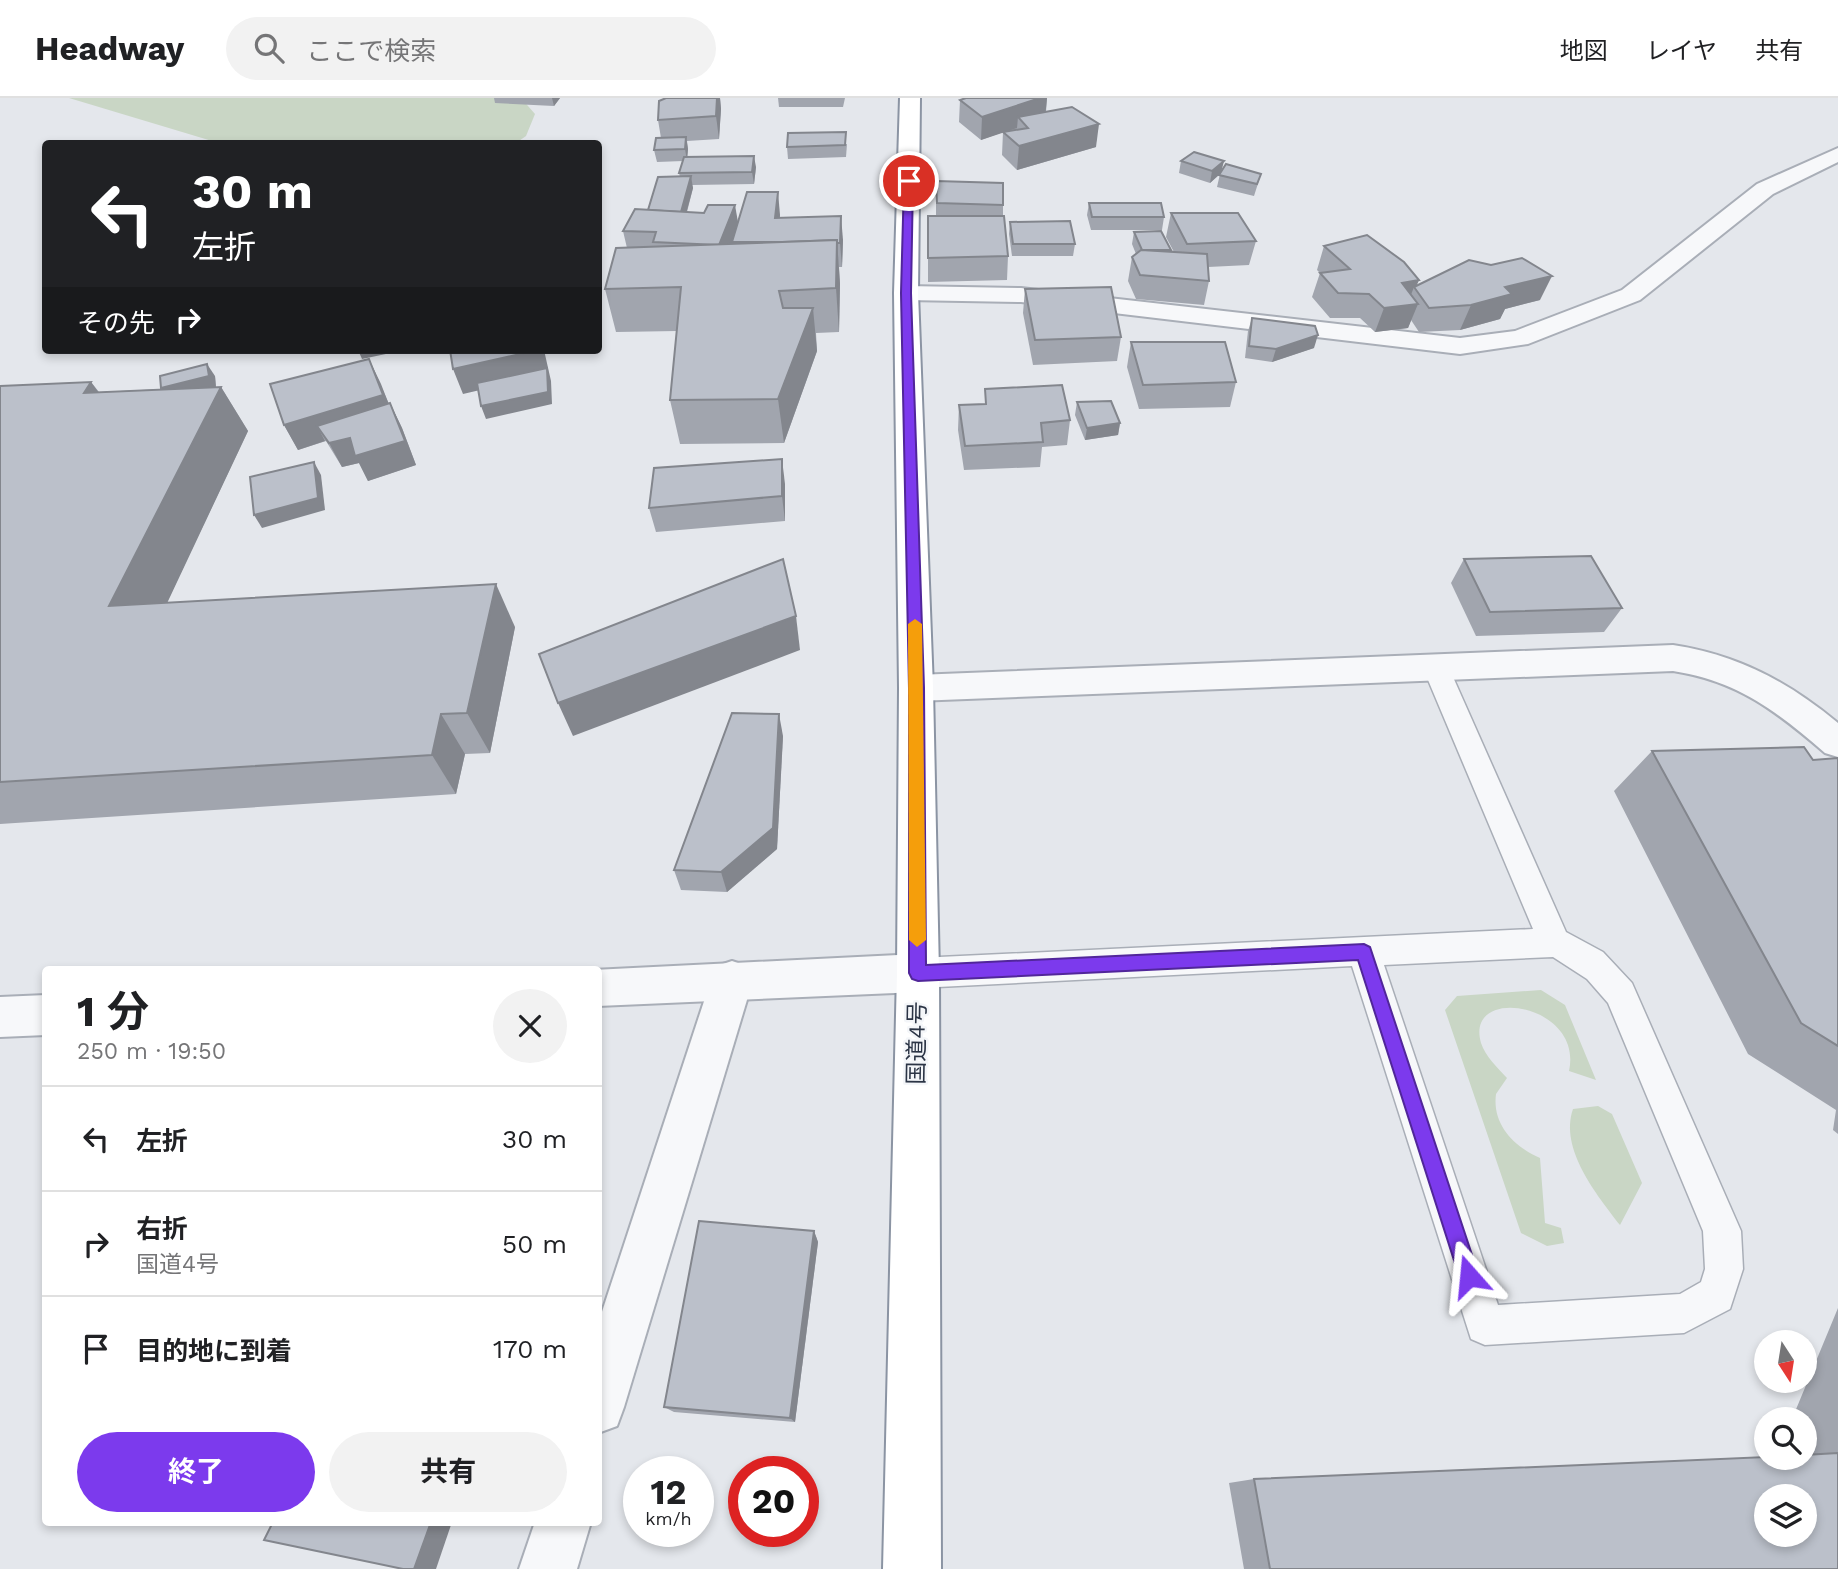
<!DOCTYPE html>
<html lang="ja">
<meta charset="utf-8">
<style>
body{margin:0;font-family:"Work Sans","Noto Sans JP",sans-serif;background:#f2f2f2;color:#202124;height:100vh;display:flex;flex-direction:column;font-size:26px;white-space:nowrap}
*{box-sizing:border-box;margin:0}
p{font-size:23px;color:#757577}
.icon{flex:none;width:38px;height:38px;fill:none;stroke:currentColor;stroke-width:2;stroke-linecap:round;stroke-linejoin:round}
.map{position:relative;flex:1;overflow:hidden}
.side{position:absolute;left:42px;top:868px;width:560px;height:560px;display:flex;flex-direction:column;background:#fff;border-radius:7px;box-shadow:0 4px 10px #0003}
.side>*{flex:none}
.banner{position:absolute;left:42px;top:42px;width:560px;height:214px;border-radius:7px;box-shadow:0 4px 10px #0003;background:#202124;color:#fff;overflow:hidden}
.needle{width:46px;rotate:168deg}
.tools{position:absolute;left:1754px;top:1232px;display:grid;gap:14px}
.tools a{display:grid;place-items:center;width:63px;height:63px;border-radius:50%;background:#fff;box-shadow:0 4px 10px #0003;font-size:35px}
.speed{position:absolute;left:623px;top:1358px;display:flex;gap:14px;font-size:35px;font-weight:700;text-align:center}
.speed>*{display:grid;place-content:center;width:91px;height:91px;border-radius:50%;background:#fff;box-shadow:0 4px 10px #0003;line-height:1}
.speed small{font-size:18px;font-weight:400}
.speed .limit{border:10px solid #d22;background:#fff;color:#111}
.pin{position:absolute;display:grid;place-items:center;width:60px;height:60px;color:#fff;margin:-30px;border:4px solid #fff;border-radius:50%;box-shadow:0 2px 7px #0007}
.me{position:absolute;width:77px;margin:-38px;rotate:342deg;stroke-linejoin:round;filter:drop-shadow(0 0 5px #0008)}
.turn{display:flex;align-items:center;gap:24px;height:147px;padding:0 35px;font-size:32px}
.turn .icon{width:91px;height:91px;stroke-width:2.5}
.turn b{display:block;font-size:49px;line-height:60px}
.then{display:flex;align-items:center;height:66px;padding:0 35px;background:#0003;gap:14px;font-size:26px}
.round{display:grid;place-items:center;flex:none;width:74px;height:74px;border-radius:37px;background:#f2f2f2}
.summary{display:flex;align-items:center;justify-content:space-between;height:119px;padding:0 35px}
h1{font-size:42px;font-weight:700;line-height:52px}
.cta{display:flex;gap:14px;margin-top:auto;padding:14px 35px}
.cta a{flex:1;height:80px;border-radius:42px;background:#7c3aed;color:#fff;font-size:28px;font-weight:700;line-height:80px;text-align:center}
.cta a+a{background:#f2f2f2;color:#202124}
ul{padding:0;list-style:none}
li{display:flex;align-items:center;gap:21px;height:105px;padding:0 35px;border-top:2px solid #e0e0e0}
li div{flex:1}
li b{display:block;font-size:26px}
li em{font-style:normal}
header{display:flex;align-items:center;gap:42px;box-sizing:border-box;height:98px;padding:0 35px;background:#fff;border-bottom:2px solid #e0e0e0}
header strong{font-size:33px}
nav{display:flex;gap:38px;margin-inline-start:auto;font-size:24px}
.search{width:490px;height:63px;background:#f2f2f2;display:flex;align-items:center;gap:18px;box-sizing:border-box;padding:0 24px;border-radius:38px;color:#757577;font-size:26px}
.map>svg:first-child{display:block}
.green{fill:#c9d6c5}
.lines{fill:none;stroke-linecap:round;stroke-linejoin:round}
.service-casing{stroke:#a9aeb7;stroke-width:3}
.minor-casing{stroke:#a9aeb7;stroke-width:4}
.tertiary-casing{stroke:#a9aeb7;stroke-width:4}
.trunk-casing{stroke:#8b94a3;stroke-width:4}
.service{fill:#f7f8fa;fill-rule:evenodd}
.minor{fill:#f7f8fa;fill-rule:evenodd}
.tertiary{fill:#f7f8fa;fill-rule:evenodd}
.trunk{fill:#fff;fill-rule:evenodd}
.wall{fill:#a1a5ae}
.shaded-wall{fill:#83868d}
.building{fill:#bbc0ca;stroke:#83868d;stroke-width:2;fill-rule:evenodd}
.route{fill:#7c3aed;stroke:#51269a;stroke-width:2}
.slow{fill:#f59e0b}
.labels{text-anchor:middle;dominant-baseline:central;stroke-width:5;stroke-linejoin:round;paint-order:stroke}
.street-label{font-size:23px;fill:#2b3445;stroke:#f4f6f9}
</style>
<header>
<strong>Headway</strong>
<div class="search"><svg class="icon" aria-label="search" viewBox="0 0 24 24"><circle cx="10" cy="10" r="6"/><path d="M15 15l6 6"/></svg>ここで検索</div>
<nav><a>地図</a><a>レイヤ</a><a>共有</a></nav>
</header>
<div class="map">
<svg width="1838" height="1471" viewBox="0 0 1838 1471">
<rect width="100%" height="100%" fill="#e4e7ec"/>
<g class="green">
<polygon points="69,0 521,0 535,16 526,38 516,45 222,46"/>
<path d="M1541,892L1565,907L1596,982L1569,973C1584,905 1464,886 1481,945C1485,958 1498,970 1507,980L1496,996C1492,1026 1513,1048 1540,1060L1545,1125L1561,1130L1564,1145L1547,1148L1521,1135L1445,912L1457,898Z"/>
<path d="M1598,1008L1612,1016L1642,1085L1620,1127C1597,1097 1559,1051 1573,1011Z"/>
</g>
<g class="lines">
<g class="service-casing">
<path id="service" d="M1436,560L1445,563L1449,570L1566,834L1603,854L1632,885L1741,1133L1743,1171L1730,1211L1684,1235L1485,1247L1471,1241L1352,868L918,890L907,885L902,875L907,865L918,860L1533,831L1423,570L1427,563ZM1553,859L1587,881L1608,905L1703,1133L1705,1171L1701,1184L1680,1196L1498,1207L1384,867Z"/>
</g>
<g class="minor-casing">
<g id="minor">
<polygon points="1838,50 1838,64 1773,96 1640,202 1528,246 1460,256 1021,204 906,202 897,200 894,195 897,190 906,188 1021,190 1460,240 1515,233 1622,192 1757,86"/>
<polygon points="732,863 747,868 753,882 624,1309 617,1328 598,1335 598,1226 711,882 717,868"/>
<polygon points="535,1424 591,1424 577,1471 519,1471"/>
</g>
</g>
<g class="tertiary-casing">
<g id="tertiary">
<path d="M1673,547C1738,557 1787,583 1838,625V659L1825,655C1776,613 1738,583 1673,573L916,603L904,599L899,590L904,581L916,577Z"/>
<polygon points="918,856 933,862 939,875 933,888 918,894 598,908 598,872 593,872"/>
<polygon points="46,897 46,937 0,939 0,899"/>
</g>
</g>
<g class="trunk-casing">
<polygon id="trunk" points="900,0 920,0 918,195 933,590 939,875 941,1471 883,1471 897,875 899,590 894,195"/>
</g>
<use href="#service" class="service"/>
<use href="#minor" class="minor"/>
<use href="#tertiary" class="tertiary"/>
<use href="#trunk" class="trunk"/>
</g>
<g class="wall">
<polygon points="494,0 560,0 554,8 495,5"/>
<polygon points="666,0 720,0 721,11 719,41 687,43 688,51 687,59 756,69 754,86 692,87 693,90 687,114 738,125 780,117 780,120 843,142 842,169 839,169 840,186 839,234 816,235 817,253 784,345 680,346 670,302 677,233 616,234 605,191 627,150 623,133 648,112 680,79 679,75 683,63 657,64 654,52 661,40 658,22"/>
<polygon points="778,0 845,0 843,9 779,9"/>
<polygon points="1047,0 1046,14 1096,49 1017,72 1002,57 1003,34 981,42 959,24 960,2"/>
<polygon points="847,46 846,59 788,61 787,49"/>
<polygon points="1181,63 1222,73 1261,76 1254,98 1217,89 1220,76 1210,85 1179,75"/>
<polygon points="936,83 1003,107 1003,118 1008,158 1007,182 928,184 928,118 936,118"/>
<polygon points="1089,105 1164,119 1162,132 1091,132 1087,117"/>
<polygon points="1171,115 1256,143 1249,167 1208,169 1209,183 1204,207 1136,201 1128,183 1132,159 1136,156 1132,146 1134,134 1171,152 1171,154 1174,154 1166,139"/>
<polygon points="1010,124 1075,146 1073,158 1012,158 1009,136"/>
<polygon points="1324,148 1419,182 1416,188 1540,202 1505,211 1500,221 1460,232 1419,234 1411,222 1408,230 1375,234 1360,220 1330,220 1312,199 1320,175 1317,172"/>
<polygon points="1025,191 1121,239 1117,263 1033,267 1023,215"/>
<polygon points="1252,220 1314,250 1272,264 1245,260 1248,233"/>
<polygon points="1131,244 1236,284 1230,309 1139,311 1127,269"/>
<polygon points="369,261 389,306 390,305 402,330 416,367 368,383 359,365 342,369 326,343 298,352 284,327"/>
<polygon points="215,278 216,289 221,289 248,333 167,504 515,529 490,655 465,656 456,696 0,726 0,288 91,284 99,294 162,291 161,290"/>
<polygon points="985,291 1070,322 1067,347 1042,349 1040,369 964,372 958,332 959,307 985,306"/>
<polygon points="1077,304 1120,325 1118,337 1085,342 1075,317"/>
<polygon points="785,386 785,423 656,434 649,410"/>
<polygon points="1464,461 1622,510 1604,534 1476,538 1451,485"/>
<polygon points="783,638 777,751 727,794 681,792 674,772"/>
<polygon points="1652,653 1813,662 1838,660 1838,1036 1833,1032 1836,1012 1748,956 1614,693"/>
<polygon points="814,1133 818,1144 795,1324 674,1314 664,1309"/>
<polygon points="1838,1210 1838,1471 1244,1471 1229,1385 1254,1381 1804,1360 1804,1321 1792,1321"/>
</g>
<g class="shaded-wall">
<polygon points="552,0 560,0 554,8"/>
<polygon points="717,0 720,0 721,11 719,41 716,18"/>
<polygon points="1040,0 1047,0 1045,20 1018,19 1017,30 981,42 982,19"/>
<polygon points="1099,26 1096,49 1017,72 1019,48"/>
<polygon points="686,39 688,51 687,63 685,51"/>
<polygon points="754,58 756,69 754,86 752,74"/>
<polygon points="1224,63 1221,75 1210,85 1212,73"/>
<polygon points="691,78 693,90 683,127 681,115"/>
<polygon points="778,94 780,117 777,144 775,120"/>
<polygon points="735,107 739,130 722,171 719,147"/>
<polygon points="841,118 843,142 842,169 840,145"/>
<polygon points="837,142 840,186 839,234 836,190"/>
<polygon points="1552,178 1540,202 1505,211 1500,221 1460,232 1471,207 1505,189"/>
<polygon points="1419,182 1415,191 1414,189 1407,207 1402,185"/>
<polygon points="1418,206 1408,230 1375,234 1384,210"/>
<polygon points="813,210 817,253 784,345 778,301"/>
<polygon points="1318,237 1314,250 1272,264 1276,251"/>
<polygon points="358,252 405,252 362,261"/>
<polygon points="538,252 544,252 551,283 552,306 486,321 481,308 548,276 463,296 453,271"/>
<polygon points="369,261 381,286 395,322 317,328 325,343 298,352 284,327"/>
<polygon points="207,266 215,278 216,290 169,303 161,290"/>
<polygon points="91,284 123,328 84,295"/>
<polygon points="221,289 248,333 146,550 109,508"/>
<polygon points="390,305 402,330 416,367 368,383 359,365 342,369 329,345"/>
<polygon points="1120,325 1118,337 1085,342 1087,330"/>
<polygon points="782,361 785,386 785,423 782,398"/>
<polygon points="314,364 321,377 325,412 262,430 254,417"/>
<polygon points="496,486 515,529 490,655 467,615"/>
<polygon points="796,518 800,552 573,638 558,605"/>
<polygon points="441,616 465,656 456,696 432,657"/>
<polygon points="779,616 783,638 777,751 727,794 721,774"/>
<polygon points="814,1133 818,1144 795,1324 790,1320"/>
<polygon points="431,1424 452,1424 436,1471 414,1471"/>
</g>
<g class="building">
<polygon points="666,0 717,0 716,18 658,22 659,3"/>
<polygon points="966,0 1040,0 982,19 960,2"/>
<polygon points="1072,9 1099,26 1019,48 1003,34 1028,30 1018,19"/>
<polygon points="846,34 845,47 787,49 788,35"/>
<polygon points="686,39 685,51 654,52 656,40"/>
<polygon points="1194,54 1224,63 1212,73 1181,63"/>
<polygon points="754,58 752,74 679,75 684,59"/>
<polygon points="1226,66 1261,76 1257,86 1219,77"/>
<polygon points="691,78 681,114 648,112 658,79"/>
<polygon points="936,83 1003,85 1003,107 937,105"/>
<polygon points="747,94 778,94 775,120 841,118 840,145 837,145 837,142 782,144 732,144"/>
<polygon points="1089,105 1161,105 1164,119 1092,119"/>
<polygon points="708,107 735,107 719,147 653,144 656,134 623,133 635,111 704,115"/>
<polygon points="1171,115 1238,115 1256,143 1187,146"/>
<polygon points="928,118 1004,118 1008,158 928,160"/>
<polygon points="1070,123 1075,146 1013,146 1010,124"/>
<polygon points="1161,133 1171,152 1142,152 1134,134"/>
<polygon points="1367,137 1404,164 1419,182 1402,185 1418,206 1384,210 1369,196 1338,195 1320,175 1350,171 1324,148"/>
<polygon points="837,142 836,190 779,193 783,210 813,210 778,301 670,302 681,189 605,191 616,150"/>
<polygon points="1141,152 1207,156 1209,183 1140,177 1132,159"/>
<polygon points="1522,160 1552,178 1505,189 1512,196 1471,207 1429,210 1414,189 1469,162 1491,167"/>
<polygon points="1111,189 1121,239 1035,242 1025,191"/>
<polygon points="1252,220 1315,228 1318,237 1276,251 1249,248"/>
<polygon points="1131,244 1225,244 1236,284 1143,287"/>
<polygon points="450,252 538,252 453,271"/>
<polygon points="369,261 383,297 284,327 270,286"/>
<polygon points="207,266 209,278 161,290 160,278"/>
<polygon points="547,270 548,294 481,308 477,285"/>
<polygon points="91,284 84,295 221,289 109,508 496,486 467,615 441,616 432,657 0,684 0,288"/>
<polygon points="1062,287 1070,322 1041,325 1043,344 965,348 959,307 986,306 985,291"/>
<polygon points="1111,303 1120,325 1087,330 1077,304"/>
<polygon points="390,305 405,343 355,358 350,340 329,345 317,328"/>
<polygon points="782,361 782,398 649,410 654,370"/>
<polygon points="314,364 318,400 254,417 250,379"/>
<polygon points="1591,458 1622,510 1490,514 1464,461"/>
<polygon points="783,461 796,518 558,605 539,556"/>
<polygon points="732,615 779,616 773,730 721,774 674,772"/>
<polygon points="1804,649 1813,662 1838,660 1838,948 1801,925 1652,653"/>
<polygon points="699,1123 814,1133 790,1320 664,1309"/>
<path d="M1838,1355V1471H1270L1254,1381L1766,1359V1360H1804V1357ZM1766,1398H1804V1437H1766Z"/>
<polygon points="273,1424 431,1424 414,1471 403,1471 264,1442"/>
</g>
<polygon class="route" points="909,81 913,83 911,195 924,590 926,867 1364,846 1370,849 1479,1178 1476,1185 1469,1188 1462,1185 1459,1178 1358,862 918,883 912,881 909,875 909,590 901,195 904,83"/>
<polygon class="slow" points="915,521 922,526 926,842 917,849 909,842 908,526"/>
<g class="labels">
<g class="street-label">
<text transform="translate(917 945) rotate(-89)">国道4号</text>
</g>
</g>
</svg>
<div class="tools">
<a><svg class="needle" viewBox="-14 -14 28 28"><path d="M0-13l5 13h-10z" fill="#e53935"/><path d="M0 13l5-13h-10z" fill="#757577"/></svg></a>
<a><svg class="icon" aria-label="search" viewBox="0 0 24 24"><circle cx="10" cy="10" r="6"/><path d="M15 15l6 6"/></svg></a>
<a><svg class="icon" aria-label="layers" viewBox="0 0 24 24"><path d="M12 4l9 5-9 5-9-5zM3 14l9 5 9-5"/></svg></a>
</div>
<div class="speed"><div>12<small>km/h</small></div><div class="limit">20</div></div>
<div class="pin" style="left:909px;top:83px;background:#d93025"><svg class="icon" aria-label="arrive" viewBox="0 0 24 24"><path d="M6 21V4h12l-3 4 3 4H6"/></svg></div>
<svg class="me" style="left:1469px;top:1178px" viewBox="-20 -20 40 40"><path d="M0-17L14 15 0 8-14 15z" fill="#7c3aed" stroke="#fff" stroke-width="4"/></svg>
<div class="banner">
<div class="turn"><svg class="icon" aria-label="left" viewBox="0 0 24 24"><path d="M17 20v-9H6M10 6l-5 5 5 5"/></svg><div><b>30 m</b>左折</div></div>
<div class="then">その先<svg class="icon" aria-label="right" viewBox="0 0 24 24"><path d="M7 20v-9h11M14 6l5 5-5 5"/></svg></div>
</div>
<section class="side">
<div class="summary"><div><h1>1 分</h1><p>250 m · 19:50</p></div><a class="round"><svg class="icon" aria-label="close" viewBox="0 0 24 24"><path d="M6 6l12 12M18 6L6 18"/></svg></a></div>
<ul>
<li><svg class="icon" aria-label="left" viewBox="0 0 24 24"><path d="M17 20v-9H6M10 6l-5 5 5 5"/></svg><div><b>左折</b></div><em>30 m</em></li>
<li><svg class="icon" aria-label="right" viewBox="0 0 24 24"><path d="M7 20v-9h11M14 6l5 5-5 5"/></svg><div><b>右折</b><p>国道4号</p></div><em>50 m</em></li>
<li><svg class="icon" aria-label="arrive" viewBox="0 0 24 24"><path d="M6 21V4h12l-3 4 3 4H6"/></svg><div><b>目的地に到着</b></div><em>170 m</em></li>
</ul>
<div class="cta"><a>終了</a><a>共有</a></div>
</section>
</div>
